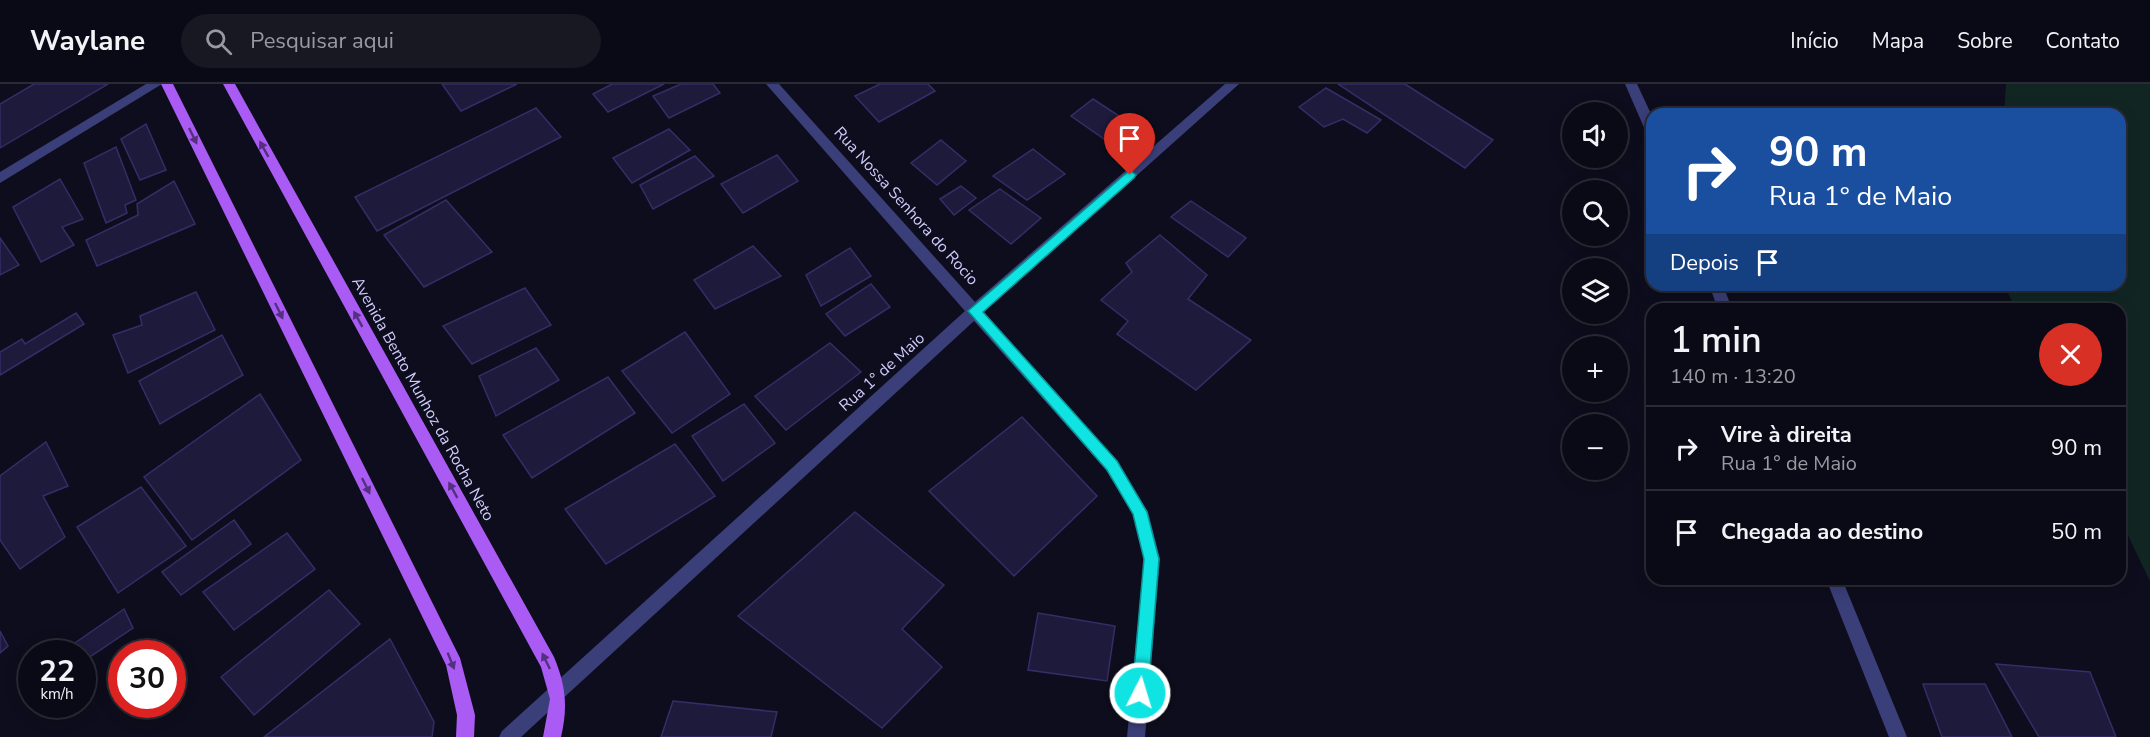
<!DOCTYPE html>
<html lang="pt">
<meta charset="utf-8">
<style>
body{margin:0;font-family:"Nunito Sans",sans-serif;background:#181823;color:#f1f3f6;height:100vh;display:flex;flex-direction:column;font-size:22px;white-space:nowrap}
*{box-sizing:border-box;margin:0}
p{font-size:20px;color:#999aa1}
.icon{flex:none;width:33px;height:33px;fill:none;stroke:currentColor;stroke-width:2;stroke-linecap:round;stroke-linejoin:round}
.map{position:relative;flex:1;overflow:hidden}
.panel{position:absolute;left:1646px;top:219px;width:480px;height:282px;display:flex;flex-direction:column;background:#0a0a16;border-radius:18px;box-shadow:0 3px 15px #0003,0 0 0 2px #2a2b35}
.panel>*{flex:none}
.banner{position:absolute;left:1646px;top:24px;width:480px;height:183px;border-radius:18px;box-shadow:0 3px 15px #0003,0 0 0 2px #2a2b35;background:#1a4fa0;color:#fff;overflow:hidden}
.buttons{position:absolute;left:1562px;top:18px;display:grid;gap:12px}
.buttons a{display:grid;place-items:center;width:66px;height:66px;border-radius:50%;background:#0a0a16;box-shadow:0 3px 15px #0003,0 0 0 2px #2a2b35;font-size:30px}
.speed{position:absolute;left:18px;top:556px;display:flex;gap:12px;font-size:30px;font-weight:700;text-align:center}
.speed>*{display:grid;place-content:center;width:78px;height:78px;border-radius:50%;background:#0a0a16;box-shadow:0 3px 15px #0003,0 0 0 2px #2a2b35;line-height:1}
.speed small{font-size:15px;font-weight:400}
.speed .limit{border:9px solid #d22;background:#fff;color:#111}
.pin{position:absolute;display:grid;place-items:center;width:51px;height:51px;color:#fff;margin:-62px -26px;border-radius:50% 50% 50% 0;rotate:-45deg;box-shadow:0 0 6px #0007}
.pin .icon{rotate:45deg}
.me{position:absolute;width:66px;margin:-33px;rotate:5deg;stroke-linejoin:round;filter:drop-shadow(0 0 4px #0008)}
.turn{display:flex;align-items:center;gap:21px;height:126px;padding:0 24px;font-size:27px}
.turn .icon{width:78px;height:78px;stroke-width:2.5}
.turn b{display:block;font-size:42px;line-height:51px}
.then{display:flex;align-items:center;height:57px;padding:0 24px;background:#0003;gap:12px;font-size:22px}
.round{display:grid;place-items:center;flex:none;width:63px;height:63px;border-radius:32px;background:#181823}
.head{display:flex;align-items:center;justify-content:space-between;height:102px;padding:0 24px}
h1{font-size:36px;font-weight:600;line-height:45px}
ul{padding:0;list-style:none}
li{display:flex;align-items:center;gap:18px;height:84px;padding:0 24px;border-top:2px solid #2a2b35}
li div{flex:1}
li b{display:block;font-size:22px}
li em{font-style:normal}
header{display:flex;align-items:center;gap:36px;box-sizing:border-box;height:84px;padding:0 30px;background:#0a0a16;border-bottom:2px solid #2a2b35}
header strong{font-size:28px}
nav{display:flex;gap:33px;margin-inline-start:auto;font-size:21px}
.search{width:420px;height:54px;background:#181823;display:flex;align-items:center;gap:15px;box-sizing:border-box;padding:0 21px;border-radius:33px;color:#999aa1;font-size:22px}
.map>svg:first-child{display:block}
.green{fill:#112623}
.building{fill:#1e1a3c;stroke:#332e67;stroke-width:1.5}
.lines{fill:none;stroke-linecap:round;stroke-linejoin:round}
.minor{fill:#3b3f79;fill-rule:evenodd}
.major{fill:#aa5bf4;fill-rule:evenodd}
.oneway{fill:#54307e}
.route{fill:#10e4e3;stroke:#0a9494;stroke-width:1.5}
.labels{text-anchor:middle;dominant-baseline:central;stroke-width:6;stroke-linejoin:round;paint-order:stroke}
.street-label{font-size:16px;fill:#cdccfb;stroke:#0e0d1d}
</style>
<header>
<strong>Waylane</strong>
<div class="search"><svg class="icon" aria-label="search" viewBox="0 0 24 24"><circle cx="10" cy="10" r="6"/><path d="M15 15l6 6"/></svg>Pesquisar aqui</div>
<nav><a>Início</a><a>Mapa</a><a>Sobre</a><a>Contato</a></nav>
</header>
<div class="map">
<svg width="2150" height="653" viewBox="0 0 2150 653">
<rect width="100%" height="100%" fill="#0e0d1d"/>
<polygon class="green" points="2006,0 2150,0 2150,497 2120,435 2120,225 2016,225 2004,201 2120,201 2120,30 2004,30"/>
<g class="building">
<polygon points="34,0 108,0 0,64 0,20"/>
<polygon points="442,0 517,0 461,27"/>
<polygon points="612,0 664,0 608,28 593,10"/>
<polygon points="681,0 713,0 720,9 669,34 653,12"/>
<polygon points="880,0 928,0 935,7 879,38 855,12"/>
<polygon points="1338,0 1405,0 1493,56 1465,84"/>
<polygon points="1326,4 1381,36 1367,49 1343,35 1324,43 1299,23"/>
<polygon points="1093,15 1130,39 1107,57 1071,32"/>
<polygon points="536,24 561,53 377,147 355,113"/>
<polygon points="146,40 166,86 140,96 121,55"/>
<polygon points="669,45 690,66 632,99 613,74"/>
<polygon points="941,56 966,77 937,101 911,79"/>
<polygon points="116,63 136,116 125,121 127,129 106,139 84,79"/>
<polygon points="1033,65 1065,90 1027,116 993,92"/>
<polygon points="777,71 798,97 743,129 721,100"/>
<polygon points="695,72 714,92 653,125 640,101"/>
<polygon points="60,95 83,135 62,143 74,161 41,178 13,123"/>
<polygon points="174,97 195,140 97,182 86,156 138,131 137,120"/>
<polygon points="961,102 976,114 954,131 940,115"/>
<polygon points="1000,105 1041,134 1011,160 969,126"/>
<polygon points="446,116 492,168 424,203 384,151"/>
<polygon points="1191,117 1246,154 1228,173 1171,133"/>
<polygon points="1160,151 1207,191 1188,215 1251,256 1196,306 1117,250 1128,237 1101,216 1132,188 1126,179"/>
<polygon points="0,154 19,181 0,191"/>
<polygon points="753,162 781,192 715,225 694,196"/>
<polygon points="850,164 871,192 821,222 806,191"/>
<polygon points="871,200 890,223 845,252 826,230"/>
<polygon points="525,204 551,241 472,280 443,242"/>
<polygon points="196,208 215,246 128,289 113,251 142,241 140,232"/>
<polygon points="76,229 84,240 0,291 0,268 22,255 25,260"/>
<polygon points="685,248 730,310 672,349 622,287"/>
<polygon points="222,251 243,291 160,340 139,297"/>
<polygon points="830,259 861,288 786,346 755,312"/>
<polygon points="536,264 559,296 496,332 479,292"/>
<polygon points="608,293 635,329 532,394 503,351"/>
<polygon points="260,310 301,376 192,456 144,393"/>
<polygon points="744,320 775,359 723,397 692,352"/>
<polygon points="1022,333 1097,412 1014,492 929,407"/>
<polygon points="46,358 68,402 43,412 65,453 20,485 0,456 0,392"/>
<polygon points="675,360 715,412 606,480 565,425"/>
<polygon points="141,403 186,462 118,509 77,443"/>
<polygon points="855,428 944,501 902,545 942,583 882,644 738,532"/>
<polygon points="234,436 251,460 181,511 162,488"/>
<polygon points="287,449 315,485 234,546 203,508"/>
<polygon points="329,506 360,540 254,631 221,593"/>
<polygon points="124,525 133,544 82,578 82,570 59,570"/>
<polygon points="1038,529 1115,542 1107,597 1028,586"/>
<polygon points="0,547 8,562 0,569"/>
<polygon points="390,555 434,638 432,653 264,653"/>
<polygon points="1996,580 2090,588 2116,653 2039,653"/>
<polygon points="1923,600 1985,600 2012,653 1942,653"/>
<polygon points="673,617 777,628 771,653 661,653"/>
</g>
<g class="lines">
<g class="minor">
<polygon points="146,0 162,0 0,99 0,88"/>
<polygon points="766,0 779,0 975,218 1225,0 1239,0 984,228 1117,377 1148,428 1160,475 1145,653 1127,653 1144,475 1133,430 1107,387 974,237 521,653 499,653 502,647 965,227"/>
<polygon points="1625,0 1637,0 1652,32 1652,53 1646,48"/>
<polygon points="1709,201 1723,201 1732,225 1718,225"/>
<polygon points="1826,495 1842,495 1907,653 1889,653"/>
</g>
<g class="major">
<polygon points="161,0 173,0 460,574 475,631 474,653 456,653 457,631 446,581"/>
<path d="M223,0H235L554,573C566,602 568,623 561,653H543L550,615L541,583Z"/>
</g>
</g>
<defs><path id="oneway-solid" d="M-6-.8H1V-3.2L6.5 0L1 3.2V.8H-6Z" transform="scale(1.5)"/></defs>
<g class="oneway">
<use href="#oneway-solid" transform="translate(193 52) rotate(64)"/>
<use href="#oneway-solid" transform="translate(264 65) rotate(-119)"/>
<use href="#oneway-solid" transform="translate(279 227) rotate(64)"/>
<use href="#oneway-solid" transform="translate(358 235) rotate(-119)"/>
<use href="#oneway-solid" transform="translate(366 402) rotate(64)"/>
<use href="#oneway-solid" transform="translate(453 406) rotate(-119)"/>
<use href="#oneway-solid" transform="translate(451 577) rotate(68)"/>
<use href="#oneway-solid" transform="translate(546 577) rotate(-116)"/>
</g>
<polygon class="route" points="1130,86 1136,91 1134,94 983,228 1117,377 1147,428 1159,475 1148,609 1146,614 1140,616 1135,614 1132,609 1144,475 1133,430 1107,386 968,227"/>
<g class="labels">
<g class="street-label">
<text transform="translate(906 122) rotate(48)">Rua Nossa Senhora do Rocio</text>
<text transform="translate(882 288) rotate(-42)">Rua 1° de Maio</text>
<text transform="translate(423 315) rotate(61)">Avenida Bento Munhoz da Rocha Neto</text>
</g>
</g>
</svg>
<div class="buttons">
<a><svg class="icon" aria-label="sound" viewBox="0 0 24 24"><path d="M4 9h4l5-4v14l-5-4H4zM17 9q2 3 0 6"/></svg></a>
<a><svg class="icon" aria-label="search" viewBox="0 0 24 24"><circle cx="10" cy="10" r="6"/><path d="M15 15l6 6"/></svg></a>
<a><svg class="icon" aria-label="layers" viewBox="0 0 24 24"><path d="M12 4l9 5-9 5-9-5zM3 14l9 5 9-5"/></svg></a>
<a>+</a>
<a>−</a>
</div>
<div class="speed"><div>22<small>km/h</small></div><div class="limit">30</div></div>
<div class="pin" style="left:1130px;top:91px;background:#d93025"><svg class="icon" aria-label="arrive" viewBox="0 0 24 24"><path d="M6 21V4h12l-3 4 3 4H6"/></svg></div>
<svg class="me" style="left:1140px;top:609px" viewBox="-20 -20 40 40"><circle r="17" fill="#10e4e3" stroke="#fff" stroke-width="3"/><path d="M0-11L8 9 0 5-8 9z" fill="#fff"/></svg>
<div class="banner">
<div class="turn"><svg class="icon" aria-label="right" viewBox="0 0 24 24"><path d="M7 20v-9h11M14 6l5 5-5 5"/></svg><div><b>90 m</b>Rua 1° de Maio</div></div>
<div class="then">Depois<svg class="icon" aria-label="arrive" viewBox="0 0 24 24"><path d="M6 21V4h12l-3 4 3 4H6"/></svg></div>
</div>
<section class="panel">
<div class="head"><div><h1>1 min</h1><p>140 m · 13:20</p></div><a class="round" style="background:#d93025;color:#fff"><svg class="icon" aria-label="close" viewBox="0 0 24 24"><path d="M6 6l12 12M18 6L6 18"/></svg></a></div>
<ul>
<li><svg class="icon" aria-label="right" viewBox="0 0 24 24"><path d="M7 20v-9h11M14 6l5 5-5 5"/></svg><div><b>Vire à direita</b><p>Rua 1° de Maio</p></div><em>90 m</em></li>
<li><svg class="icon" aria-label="arrive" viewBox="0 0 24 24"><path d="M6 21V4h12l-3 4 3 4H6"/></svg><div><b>Chegada ao destino</b></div><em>50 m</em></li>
</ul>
</section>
</div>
